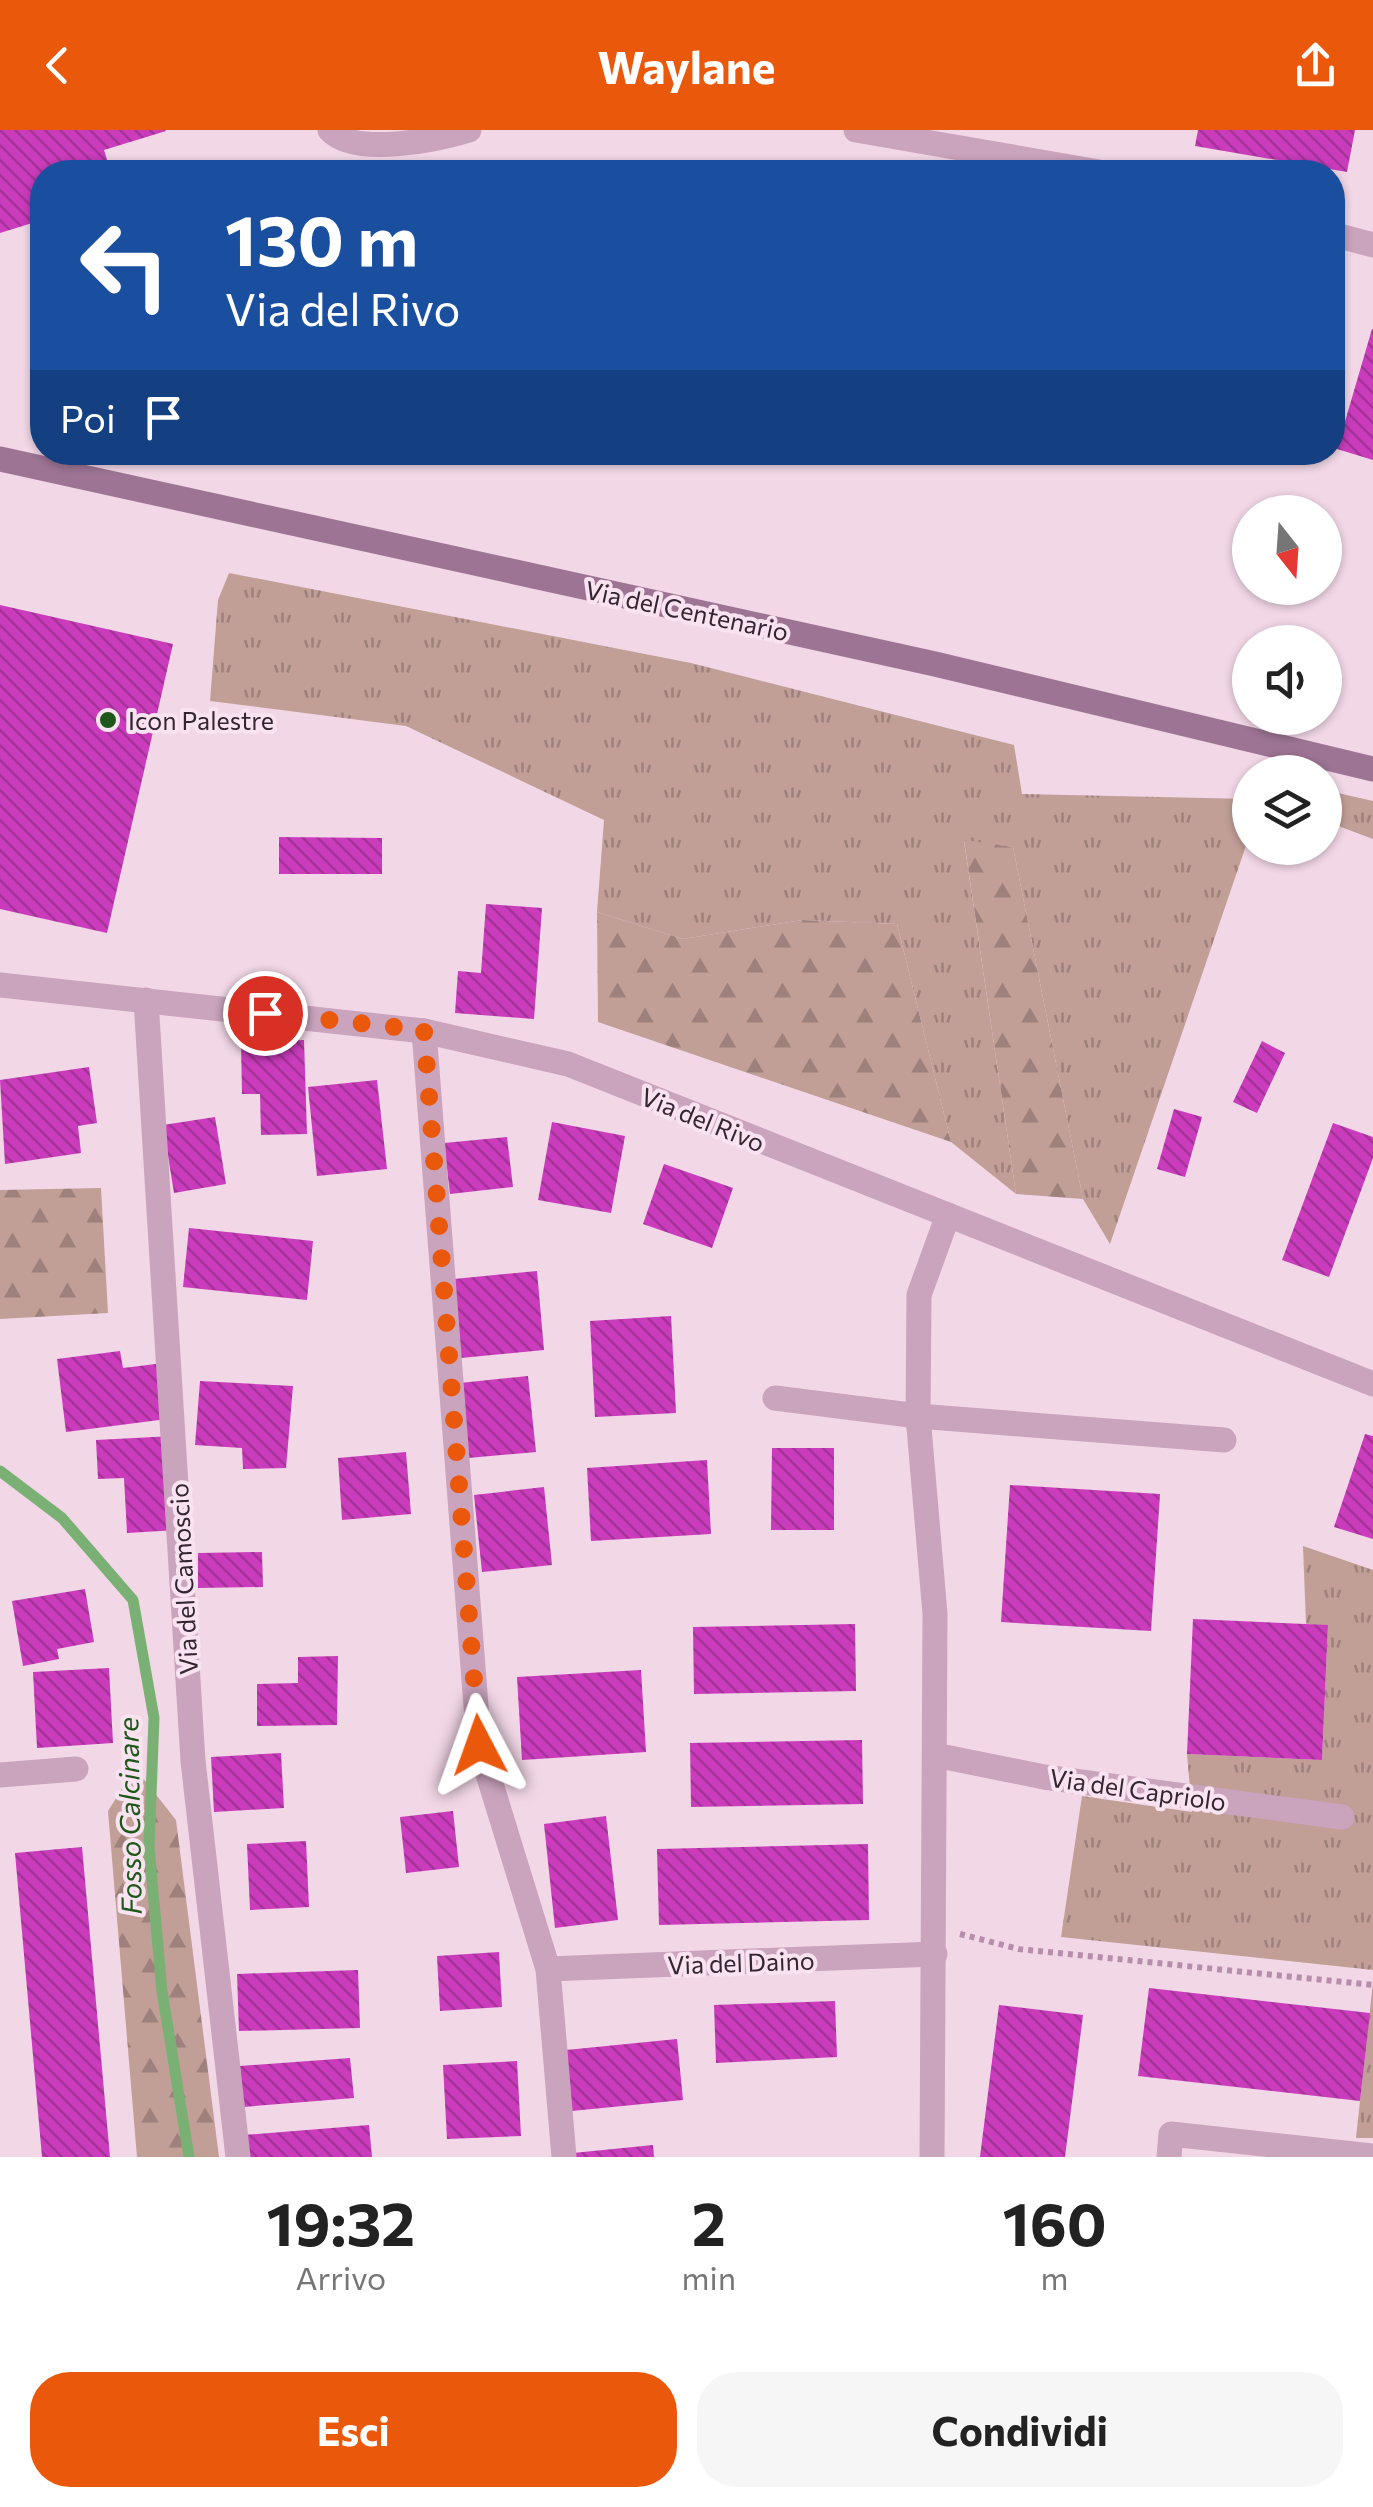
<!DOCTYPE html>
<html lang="it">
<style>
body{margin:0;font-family:Commissioner,sans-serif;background:#f6f6f6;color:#222;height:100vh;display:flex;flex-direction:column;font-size:38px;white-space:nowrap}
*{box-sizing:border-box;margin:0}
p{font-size:32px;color:#767676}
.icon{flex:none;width:55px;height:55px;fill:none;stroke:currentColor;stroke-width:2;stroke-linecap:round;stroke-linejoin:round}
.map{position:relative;height:2027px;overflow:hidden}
.side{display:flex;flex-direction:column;background:#fff;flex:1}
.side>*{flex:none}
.top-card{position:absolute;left:30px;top:30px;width:1315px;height:305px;border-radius:40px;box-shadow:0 2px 8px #0004;background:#1a4fa0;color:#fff;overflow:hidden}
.needle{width:65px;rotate:163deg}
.controls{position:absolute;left:1232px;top:365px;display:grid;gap:20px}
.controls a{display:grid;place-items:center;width:110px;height:110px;border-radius:50%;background:#fff;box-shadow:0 2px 8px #0004;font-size:50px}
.pin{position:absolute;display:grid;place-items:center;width:85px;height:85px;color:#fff;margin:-42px;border:5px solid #fff;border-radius:50%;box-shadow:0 2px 10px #0007}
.me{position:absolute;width:110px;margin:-55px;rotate:356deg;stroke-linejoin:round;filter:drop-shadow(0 0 8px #0008)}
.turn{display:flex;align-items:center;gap:35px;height:210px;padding:0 30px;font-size:45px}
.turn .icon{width:130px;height:130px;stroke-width:2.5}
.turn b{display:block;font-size:70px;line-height:85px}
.then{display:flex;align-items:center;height:95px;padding:0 30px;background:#0003;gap:20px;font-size:38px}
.eta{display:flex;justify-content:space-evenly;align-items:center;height:170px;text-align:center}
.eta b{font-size:60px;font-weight:700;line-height:70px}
.cta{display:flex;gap:20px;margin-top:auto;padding:20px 30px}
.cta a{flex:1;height:115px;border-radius:40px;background:#ea580c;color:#fff;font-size:40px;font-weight:700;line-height:115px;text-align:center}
.cta a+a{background:#f6f6f6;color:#222}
header{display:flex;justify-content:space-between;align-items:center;height:130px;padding:0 30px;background:#ea580c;color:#fff;font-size:45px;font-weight:700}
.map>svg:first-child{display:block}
.grass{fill:url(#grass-tufts)}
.forest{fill:url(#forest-firs)}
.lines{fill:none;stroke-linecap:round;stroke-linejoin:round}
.stream{stroke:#7bb075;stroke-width:11}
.building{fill:url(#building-back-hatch)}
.path{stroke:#b68daa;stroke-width:6;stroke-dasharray:5 5;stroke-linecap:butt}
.street{stroke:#caa3bd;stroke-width:25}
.secondary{stroke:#9d7494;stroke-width:25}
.route{stroke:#ea580c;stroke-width:18;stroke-dasharray:0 32.4}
.poi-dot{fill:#1e571a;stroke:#f9e3f0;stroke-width:4}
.labels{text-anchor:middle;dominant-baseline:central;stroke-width:8;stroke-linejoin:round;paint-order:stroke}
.street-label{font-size:25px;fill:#342532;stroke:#f9e3f0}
.poi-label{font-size:25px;fill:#342532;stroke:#f9e3f0;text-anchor:start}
.water-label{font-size:28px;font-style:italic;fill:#1e571a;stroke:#f9e3f0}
</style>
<header><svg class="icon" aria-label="back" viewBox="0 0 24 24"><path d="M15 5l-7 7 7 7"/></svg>Waylane<svg class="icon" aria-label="share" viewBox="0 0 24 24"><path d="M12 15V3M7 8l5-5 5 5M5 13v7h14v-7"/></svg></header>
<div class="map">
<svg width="1373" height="2027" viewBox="0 0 1373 2027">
<defs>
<pattern id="grass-tufts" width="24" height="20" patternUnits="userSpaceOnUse" patternTransform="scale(2.5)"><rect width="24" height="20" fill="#c19f97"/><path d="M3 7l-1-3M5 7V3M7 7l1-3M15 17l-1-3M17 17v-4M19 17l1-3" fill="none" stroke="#9e817c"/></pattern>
<pattern id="forest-firs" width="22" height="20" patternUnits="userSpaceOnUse" patternTransform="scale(2.5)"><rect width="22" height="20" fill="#c19f97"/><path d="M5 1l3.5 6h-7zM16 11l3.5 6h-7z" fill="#9e817c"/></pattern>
<pattern id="building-back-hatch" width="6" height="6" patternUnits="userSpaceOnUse" patternTransform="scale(2.5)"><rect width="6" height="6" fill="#ca3cbc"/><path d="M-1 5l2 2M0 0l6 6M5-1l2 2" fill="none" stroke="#a53299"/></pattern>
</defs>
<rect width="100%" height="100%" fill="#f2d7e7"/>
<g class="grass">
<polygon points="229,443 691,533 1014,615 1022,664 1250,669 1250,704 1110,1114 1083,1069 1013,717 964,711 1016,1064 951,1012 897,794 802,790 683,809 597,782 604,690 406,596 210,571 218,470"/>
<polygon points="1325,660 1373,671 1373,709 1325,691"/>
<polygon points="1303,1416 1373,1440 1373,1840 1061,1807 1082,1666 1192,1682 1187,1624 1322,1630 1328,1496 1306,1494"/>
<polygon points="1373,1852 1373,2008 1356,2008"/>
</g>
<g class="forest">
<polygon points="964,710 1013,717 1083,1069 1016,1064"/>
<polygon points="597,782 683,809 802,790 897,794 951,1012 598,892"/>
<polygon points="101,1058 108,1183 0,1189 0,1060"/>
<polygon points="135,1638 176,1690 219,2027 137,2027 108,1681"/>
</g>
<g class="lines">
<polyline class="stream" points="0,1341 62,1388 133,1470 154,1588 149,1717 162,1861 189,2027"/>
</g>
<g class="building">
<polygon points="0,0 165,0 166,1 104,20 111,42 42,42 42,60 36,62 42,90 0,103"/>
<polygon points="1198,0 1355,0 1347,42 1195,16"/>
<polygon points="1372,199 1373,199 1373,330 1337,319"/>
<polygon points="890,322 947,322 945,334"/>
<polygon points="0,475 173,514 107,803 0,779"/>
<polygon points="279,707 382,708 382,744 279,744"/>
<polygon points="486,774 542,778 534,889 455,883 458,841 481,843"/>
<polygon points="304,910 307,1004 261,1005 260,964 242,964 241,912"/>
<polygon points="1262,911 1285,923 1257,983 1233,972"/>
<polygon points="89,937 97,993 78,996 81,1023 5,1034 0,950"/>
<polygon points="377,950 387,1039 317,1046 308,957"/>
<polygon points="1174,979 1202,987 1185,1047 1157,1039"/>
<polygon points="215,987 226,1054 174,1063 163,995"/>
<polygon points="552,992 625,1006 611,1083 538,1070"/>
<polygon points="1333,993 1373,1007 1373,1028 1329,1147 1282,1130"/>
<polygon points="507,1007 513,1057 450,1064 444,1013"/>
<polygon points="664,1034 733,1058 712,1118 643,1094"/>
<polygon points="189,1098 313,1111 307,1170 183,1157"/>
<polygon points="537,1141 544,1220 461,1228 454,1149"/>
<polygon points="671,1186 676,1283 595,1287 590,1191"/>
<polygon points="120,1221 123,1238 164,1233 167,1289 66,1302 57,1229"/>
<polygon points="528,1246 536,1322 468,1328 460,1253"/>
<polygon points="200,1251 293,1256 286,1338 243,1339 242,1318 195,1315"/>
<polygon points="1365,1304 1373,1306 1373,1409 1334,1397"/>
<polygon points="173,1306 178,1400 127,1403 124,1348 98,1349 96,1310"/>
<polygon points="772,1318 834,1318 834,1400 771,1400"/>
<polygon points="406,1322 411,1384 342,1390 338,1328"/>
<polygon points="707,1330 711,1404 591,1411 587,1338"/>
<polygon points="1010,1355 1160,1364 1151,1501 1001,1492"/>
<polygon points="544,1357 552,1435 482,1442 474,1365"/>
<polygon points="262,1422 263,1457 198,1458 198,1423"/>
<polygon points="85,1459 94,1512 57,1519 59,1529 23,1536 12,1471"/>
<polygon points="1193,1489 1328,1495 1322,1630 1187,1624"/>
<polygon points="855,1494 856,1561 694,1564 693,1497"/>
<polygon points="338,1526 337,1595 257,1596 257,1554 298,1553 298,1527"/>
<polygon points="109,1538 113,1613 37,1618 33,1542"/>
<polygon points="641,1540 646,1622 522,1630 517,1547"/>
<polygon points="862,1610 863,1674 691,1677 690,1613"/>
<polygon points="281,1623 284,1678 214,1682 211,1627"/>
<polygon points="453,1681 459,1737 406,1743 400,1687"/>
<polygon points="606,1686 618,1790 555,1798 544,1694"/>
<polygon points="306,1711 309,1777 250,1780 247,1714"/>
<polygon points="868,1714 869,1790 659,1795 657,1719"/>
<polygon points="82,1717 110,2027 42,2027 15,1723"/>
<polygon points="499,1822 502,1877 440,1881 437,1826"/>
<polygon points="358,1840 360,1898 239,1901 237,1844"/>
<polygon points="1149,1858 1370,1883 1360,1971 1138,1946"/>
<polygon points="835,1871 837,1927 716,1933 714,1875"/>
<polygon points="999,1875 1083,1885 1065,2027 980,2027"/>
<polygon points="677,1909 683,1970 572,1981 566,1920"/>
<polygon points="350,1928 354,1968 243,1977 240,1936"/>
<polygon points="517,1931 521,2006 447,2009 443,1935"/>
<polygon points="369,1995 372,2027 245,2027 243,2005"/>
<polygon points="653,2015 654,2027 573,2027 573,2023"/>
</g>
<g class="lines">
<polyline class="path" points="960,1804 1019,1819 1373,1855"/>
<g class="street">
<path d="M330,0C355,27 436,10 469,0"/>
<polyline points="856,0 1099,42"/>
<polyline points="1332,104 1373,115"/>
<polyline points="0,855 424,901 568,934 1373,1254"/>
<polyline points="146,870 193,1631 238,2027"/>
<polyline points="424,901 479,1615 548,1839 564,2027"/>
<polyline points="775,1268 918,1286 1224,1310"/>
<polyline points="935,1625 1044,1647 1342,1687"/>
<polyline points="0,1645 76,1639"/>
<polyline points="548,1839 935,1824"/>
<polyline points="932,2027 935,1484 918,1286 919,1165 948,1085"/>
<polyline points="1169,2027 1171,2004 1373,2026"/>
</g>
<polyline class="secondary" points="0,329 935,534 1373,639"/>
</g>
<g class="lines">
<polyline class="route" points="265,883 424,900 479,1615"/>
</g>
<circle class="poi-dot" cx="108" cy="590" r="10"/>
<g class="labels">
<g class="street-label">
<text transform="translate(687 480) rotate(12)">Via del Centenario</text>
<text transform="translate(703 989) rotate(22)">Via del Rivo</text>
<text transform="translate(183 1449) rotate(-93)">Via del Camoscio</text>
<text transform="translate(1138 1659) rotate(8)">Via del Capriolo</text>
<text transform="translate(741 1832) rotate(-2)">Via del Daino</text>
</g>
<g class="poi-label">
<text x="128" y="590">Icon Palestre</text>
</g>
<g class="water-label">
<text transform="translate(129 1686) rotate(-91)">Fosso Calcinare</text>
</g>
</g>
</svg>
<div class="controls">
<a><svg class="needle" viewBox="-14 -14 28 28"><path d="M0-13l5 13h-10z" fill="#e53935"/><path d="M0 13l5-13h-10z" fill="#767676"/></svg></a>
<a><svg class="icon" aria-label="sound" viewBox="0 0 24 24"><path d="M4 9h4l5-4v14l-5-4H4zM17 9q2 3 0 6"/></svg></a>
<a><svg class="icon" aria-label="layers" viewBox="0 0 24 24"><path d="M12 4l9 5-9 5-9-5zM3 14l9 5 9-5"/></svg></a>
</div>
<div class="pin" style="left:265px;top:883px;background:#d93025"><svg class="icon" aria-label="arrive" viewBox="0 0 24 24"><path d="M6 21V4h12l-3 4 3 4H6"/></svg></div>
<svg class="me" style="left:479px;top:1615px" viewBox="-20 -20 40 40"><path d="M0-17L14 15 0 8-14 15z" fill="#ea580c" stroke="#fff" stroke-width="4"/></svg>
<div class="top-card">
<div class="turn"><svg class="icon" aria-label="left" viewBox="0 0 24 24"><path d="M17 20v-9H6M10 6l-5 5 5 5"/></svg><div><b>130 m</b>Via del Rivo</div></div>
<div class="then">Poi<svg class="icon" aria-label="arrive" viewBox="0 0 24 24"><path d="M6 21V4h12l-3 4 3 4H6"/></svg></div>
</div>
</div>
<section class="side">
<div class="eta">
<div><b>19:32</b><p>Arrivo</p></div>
<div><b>2</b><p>min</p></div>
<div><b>160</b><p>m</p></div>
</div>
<div class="cta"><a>Esci</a><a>Condividi</a></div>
</section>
